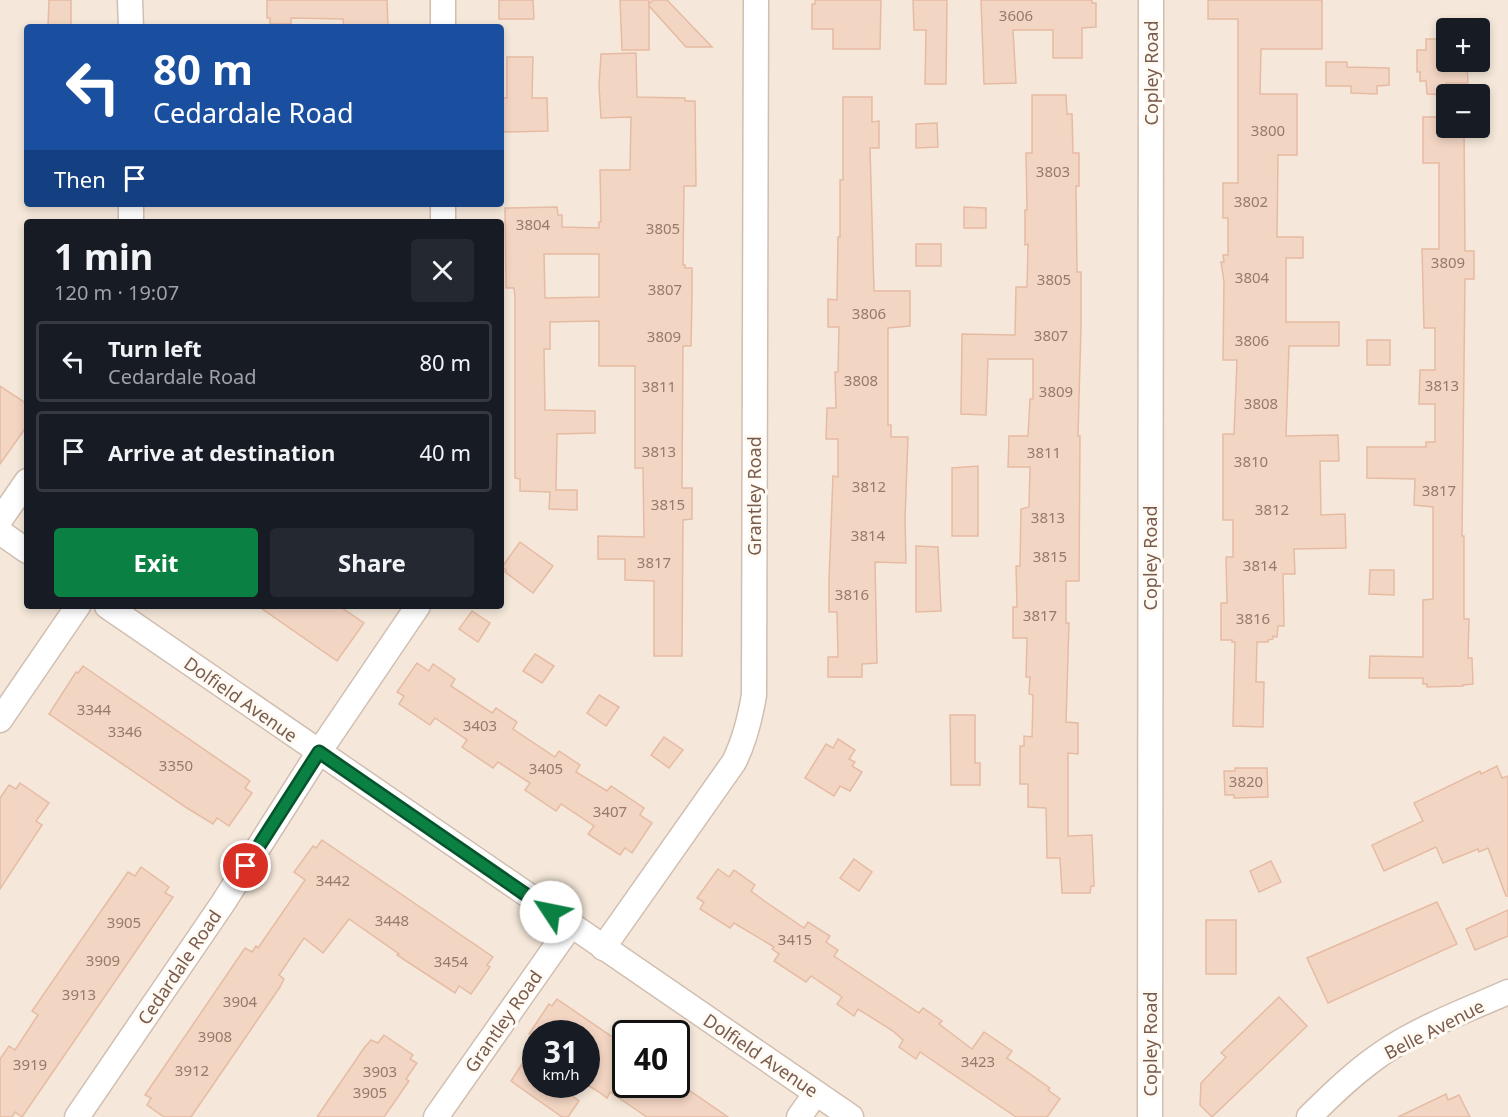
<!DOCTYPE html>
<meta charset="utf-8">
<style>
body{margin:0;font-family:"Noto Sans",sans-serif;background:#242831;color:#f1f3f6;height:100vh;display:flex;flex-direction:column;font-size:22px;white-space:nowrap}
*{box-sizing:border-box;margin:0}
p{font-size:20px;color:#9ea1a6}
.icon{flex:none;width:33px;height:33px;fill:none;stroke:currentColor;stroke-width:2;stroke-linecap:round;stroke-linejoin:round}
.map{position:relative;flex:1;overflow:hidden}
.drawer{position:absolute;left:24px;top:219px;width:480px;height:390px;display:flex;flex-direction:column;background:#171b24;border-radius:6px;box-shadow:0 3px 9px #0003}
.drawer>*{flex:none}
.guide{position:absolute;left:24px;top:24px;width:480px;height:183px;border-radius:6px;box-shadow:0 3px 9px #0003;background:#1a4fa0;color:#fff;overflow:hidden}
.buttons{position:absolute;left:1436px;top:18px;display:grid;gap:12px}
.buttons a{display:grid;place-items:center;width:54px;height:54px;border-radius:6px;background:#171b24;box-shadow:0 3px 9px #0003;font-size:30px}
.speed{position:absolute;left:522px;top:1020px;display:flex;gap:12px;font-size:30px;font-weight:700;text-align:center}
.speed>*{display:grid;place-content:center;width:78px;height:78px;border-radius:50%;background:#171b24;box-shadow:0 3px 9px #0003;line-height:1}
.speed small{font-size:15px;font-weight:400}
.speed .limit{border:3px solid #111;border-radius:9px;background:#fff;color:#111}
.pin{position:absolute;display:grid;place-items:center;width:51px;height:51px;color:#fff;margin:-26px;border:3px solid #fff;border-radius:50%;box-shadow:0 2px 6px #0007}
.me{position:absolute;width:66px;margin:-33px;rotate:304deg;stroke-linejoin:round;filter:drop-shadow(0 0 4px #0008)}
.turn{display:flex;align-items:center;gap:21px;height:126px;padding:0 30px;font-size:27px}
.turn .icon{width:78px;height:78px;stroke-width:2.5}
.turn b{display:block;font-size:42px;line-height:51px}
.then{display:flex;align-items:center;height:57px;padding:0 30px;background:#0003;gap:12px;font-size:22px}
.round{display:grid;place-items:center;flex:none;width:63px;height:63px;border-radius:6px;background:#242831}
.headline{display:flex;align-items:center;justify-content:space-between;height:102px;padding:0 30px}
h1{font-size:36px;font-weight:700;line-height:45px}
.action{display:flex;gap:12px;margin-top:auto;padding:12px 30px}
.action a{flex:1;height:69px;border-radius:6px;background:#0b8043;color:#fff;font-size:24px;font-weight:700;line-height:69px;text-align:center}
.action a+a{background:#242831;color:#f1f3f6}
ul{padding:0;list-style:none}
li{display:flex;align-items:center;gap:18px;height:81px;margin:0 12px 9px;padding:0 18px;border:3px solid #363941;border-radius:6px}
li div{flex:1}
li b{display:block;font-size:22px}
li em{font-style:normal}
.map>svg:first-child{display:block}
.residential{fill:#f5e8da;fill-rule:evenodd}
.building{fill:#f3d5c3;stroke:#e6bba3;stroke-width:1.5;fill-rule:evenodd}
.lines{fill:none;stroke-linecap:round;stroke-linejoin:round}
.minor-casing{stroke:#d1beb0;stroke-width:27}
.minor{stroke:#fff;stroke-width:24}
.route-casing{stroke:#07532c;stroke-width:15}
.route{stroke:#0b8043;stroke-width:10}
.labels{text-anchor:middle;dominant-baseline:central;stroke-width:6;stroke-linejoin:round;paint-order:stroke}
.number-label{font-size:15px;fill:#987a6a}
.street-label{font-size:18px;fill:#7a5c4d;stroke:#fffaf3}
</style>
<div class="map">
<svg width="1508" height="1117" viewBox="0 0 1508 1117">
<rect width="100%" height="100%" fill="#fdf6ec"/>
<path class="residential" d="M0,0H1508V1117H0ZM27,27H501V204H27ZM1446,28H1479V62H1446ZM1446,94H1479V128H1446ZM27,222H501V606H27ZM536,1034H586V1084H536ZM626,1034H676V1084H626Z"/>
<g class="building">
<polygon points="49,0 71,0 71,27 48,27"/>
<polygon points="267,0 387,0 388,27 344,27 343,19 291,18 291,24 270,24 270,18 267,18"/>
<polygon points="499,0 533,0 534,19 499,19"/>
<polygon points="620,0 649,0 649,4 653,0 667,0 712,47 686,47 649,6 649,50 622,50"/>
<polygon points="815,0 881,0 880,49 833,49 833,29 812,29 812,4 815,4"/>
<polygon points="913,0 947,0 946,84 925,84 926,30 914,30"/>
<polygon points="981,0 1092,0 1092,3 1096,3 1096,27 1082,28 1082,58 1053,58 1053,30 1013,30 1016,83 984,84"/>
<polygon points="1208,0 1322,0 1322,49 1261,49 1260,94 1297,94 1297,155 1278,155 1277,237 1303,237 1303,258 1286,258 1286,322 1339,322 1339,346 1289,346 1286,436 1338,435 1339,461 1320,461 1321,515 1345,514 1346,548 1294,549 1295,574 1283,574 1284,626 1278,626 1277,637 1273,636 1273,639 1268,640 1268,642 1257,642 1256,682 1264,682 1263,727 1233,726 1235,642 1232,642 1232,640 1221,640 1221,603 1227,603 1226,557 1233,557 1233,520 1223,520 1223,434 1234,434 1237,360 1223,360 1224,282 1221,262 1224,262 1223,255 1228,255 1228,218 1223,218 1223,183 1238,183 1238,19 1208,19"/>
<polygon points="1426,39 1446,39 1446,62 1467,62 1468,83 1446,83 1446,95 1427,94 1426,81 1420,81 1420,72 1417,72 1417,50 1426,50"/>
<path d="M636,53L637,97L685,98V101H695L696,186H684L683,265H685V268H692V297L691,346H683L682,488H692V519L683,520L682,656H654V581L625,580V559H598V536L644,537L643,468H635V366H599V321L550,322V349H544L545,410L595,411V433L557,434L556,490H577V510L549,509L550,492L520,491V479L515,478V298L514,288H506L505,208L557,207L558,215H562V227L599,228V222H601L600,170H630L631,117L601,118L599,86L601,54ZM544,254H599V297L545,298Z"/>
<polygon points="507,57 533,57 532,98 547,98 548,131 503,132 502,98 507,98"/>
<polygon points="1326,62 1347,62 1347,67 1389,68 1389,85 1377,86 1377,94 1351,93 1351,86 1326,86"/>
<polygon points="1032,95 1066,95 1067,114 1072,114 1073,153 1079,153 1079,186 1076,186 1077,272 1081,272 1081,326 1078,436 1080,436 1079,581 1066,581 1066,623 1069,623 1066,722 1078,723 1078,754 1068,753 1068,836 1092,835 1094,886 1091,886 1090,893 1062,893 1060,858 1047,858 1046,808 1028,807 1028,784 1020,784 1020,746 1024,746 1024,736 1032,737 1033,695 1029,694 1030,677 1026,677 1027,638 1013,638 1013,607 1017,607 1016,566 1020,566 1021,509 1029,507 1030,467 1008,467 1009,436 1028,436 1030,399 1033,399 1033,359 988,359 986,415 961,414 962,334 1015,335 1016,287 1027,287 1028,244 1025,245 1025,210 1027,210 1026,153 1032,153"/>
<polygon points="843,97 872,97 872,122 879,121 879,148 870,148 874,291 910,291 910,326 888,328 888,425 891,425 891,437 908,437 905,519 906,563 875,562 877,663 862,664 862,677 828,677 828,657 838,657 837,612 829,612 829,580 833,476 838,477 838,439 826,439 827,408 836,408 835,372 838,372 839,327 828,327 828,299 837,300 838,237 840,237 840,180 843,180"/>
<polygon points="1423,117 1446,117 1446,128 1464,128 1465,251 1474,251 1474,279 1465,279 1462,536 1464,536 1464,619 1469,619 1468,658 1472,658 1473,684 1463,685 1463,686 1427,687 1427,684 1423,684 1423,678 1369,678 1370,656 1423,657 1423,600 1433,599 1433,507 1414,505 1415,479 1367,478 1367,447 1426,447 1426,442 1435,442 1435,404 1419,404 1420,370 1435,370 1435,328 1424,328 1422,249 1439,249 1439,163 1423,163"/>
<polygon points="937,123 938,147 916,148 916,124"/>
<polygon points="964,207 986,208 986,228 964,228"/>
<rect x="916" y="244" width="25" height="22"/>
<rect x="1367" y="340" width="23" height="25"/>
<polygon points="0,386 27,404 27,426 0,464"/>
<polygon points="978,466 978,536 952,536 952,468"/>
<polygon points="520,542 553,566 533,593 505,572 506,570 502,567"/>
<polygon points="916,546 938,547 941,611 916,612"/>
<polygon points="1370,570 1394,570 1394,595 1369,594"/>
<polygon points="258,606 339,606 364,623 337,661"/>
<polygon points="472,611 490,623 478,642 459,629"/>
<polygon points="535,654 554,666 542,683 523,671"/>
<polygon points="417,663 429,671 433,664 455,679 451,686 492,713 496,708 517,722 513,729 555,757 559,751 580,765 576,772 607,791 611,786 644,808 640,815 652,823 632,853 625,848 620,855 588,834 594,826 561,804 556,811 525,790 530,783 498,762 493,768 462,747 467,740 435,718 430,725 399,704 404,696 397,692"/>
<polygon points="83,666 250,781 245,788 252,793 229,826 217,818 213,824 187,808 49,714 76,672 78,673"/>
<polygon points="599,695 619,707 606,726 587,713"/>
<polygon points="950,715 975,715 975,763 980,763 980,785 951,785"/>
<polygon points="664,737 683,750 669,768 651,755"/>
<polygon points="838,739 855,750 849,759 855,762 852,766 862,772 850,791 840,786 834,796 805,778 826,744 833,748"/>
<polygon points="1497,766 1502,778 1508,776 1508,896 1506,896 1488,848 1479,852 1478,849 1443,863 1436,847 1384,871 1372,845 1423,821 1414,803 1480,771 1481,774"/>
<polygon points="1235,768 1267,768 1268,797 1234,798 1234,795 1225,795 1224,771 1235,771"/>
<polygon points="20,783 49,803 36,821 42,825 0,889 0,798 9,785 16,789"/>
<polygon points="322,840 493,957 487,965 490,967 471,994 459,986 455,993 397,955 399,954 349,919 323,953 304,938 279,975 284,979 280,987 191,1117 164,1117 147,1105 151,1098 145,1095 245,948 252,952 256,946 258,948 305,880 294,872 313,846 316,848"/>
<polygon points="854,859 872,872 859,891 840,878"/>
<polygon points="1271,861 1281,882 1259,892 1250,871"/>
<polygon points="141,867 169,887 165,893 173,897 22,1117 15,1112 12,1117 0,1117 0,1059 9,1046 15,1050 38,1015 32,1011 128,872 135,876"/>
<polygon points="718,869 729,877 734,870 755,885 751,891 763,900 804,928 808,922 830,936 826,942 838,950 834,956 919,1013 923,1008 942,1021 939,1024 972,1049 984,1032 1012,1051 1007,1058 1050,1088 1048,1090 1060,1099 1047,1117 1016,1117 920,1052 916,1059 899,1047 903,1040 893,1031 858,1009 854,1016 837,1004 842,997 811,976 806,982 774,961 779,954 772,949 774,947 734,923 730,928 700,909 704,902 697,898"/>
<polygon points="1437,902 1457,944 1328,1003 1307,958"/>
<polygon points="1508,910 1508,936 1475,950 1466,929"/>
<rect x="1206" y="920" width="30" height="54"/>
<polygon points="1279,997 1307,1026 1212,1117 1200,1105 1201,1083 1226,1057 1221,1053"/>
<polygon points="557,999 624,1045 619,1052 626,1056 626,1084 680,1084 728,1117 647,1117 610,1092 607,1098 599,1092 586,1084 586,1034 529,1034 549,1004 552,1006"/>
<polygon points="384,1035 413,1055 410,1059 417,1063 406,1079 409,1081 384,1117 317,1117 364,1048 371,1040 378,1043"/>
<polygon points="536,1042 536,1084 556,1084 579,1101 568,1117 562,1117 511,1081"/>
<polygon points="1446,1094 1448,1100 1459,1095 1470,1117 1398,1117"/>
</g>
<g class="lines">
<g class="minor-casing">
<g id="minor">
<polyline points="130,0 131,27"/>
<polyline points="443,27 443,0"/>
<polyline points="131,204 131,222"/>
<polyline points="443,222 443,204"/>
<polyline points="0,520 27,481"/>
<polyline points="0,532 27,551"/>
<polyline points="107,606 851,1117"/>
<polyline points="0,720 78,606"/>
<path d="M603,948L734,762C745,740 750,719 754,695L756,0"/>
<polyline points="77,1117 223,903 319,752 418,606"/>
<polyline points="436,1117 571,925"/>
<polyline points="799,1117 816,1093"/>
<polyline points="1150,1117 1151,0"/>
<path d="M1309,1117C1333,1093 1358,1069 1387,1050C1424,1026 1467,1010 1508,992"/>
</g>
</g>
<use href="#minor" class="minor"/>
</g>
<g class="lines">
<g class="route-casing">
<polyline id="route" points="246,866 319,752 551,912"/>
</g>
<use href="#route" class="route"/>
</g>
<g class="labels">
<g class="number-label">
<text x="1016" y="15">3606</text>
<text x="1268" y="130">3800</text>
<text x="1053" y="171">3803</text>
<text x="1251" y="201">3802</text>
<text x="533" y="224">3804</text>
<text x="663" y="228">3805</text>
<text x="1448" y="262">3809</text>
<text x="1252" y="277">3804</text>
<text x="1054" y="279">3805</text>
<text x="665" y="289">3807</text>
<text x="869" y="313">3806</text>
<text x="1051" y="335">3807</text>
<text x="664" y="336">3809</text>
<text x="1252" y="340">3806</text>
<text x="861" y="380">3808</text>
<text x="1442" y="385">3813</text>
<text x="659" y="386">3811</text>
<text x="1056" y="391">3809</text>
<text x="1261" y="403">3808</text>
<text x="659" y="451">3813</text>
<text x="1044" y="452">3811</text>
<text x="1251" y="461">3810</text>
<text x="869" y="486">3812</text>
<text x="1439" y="490">3817</text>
<text x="668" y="504">3815</text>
<text x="1272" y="509">3812</text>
<text x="1048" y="517">3813</text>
<text x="868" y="535">3814</text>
<text x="1050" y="556">3815</text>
<text x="654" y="562">3817</text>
<text x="1260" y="565">3814</text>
<text x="852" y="594">3816</text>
<text x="1040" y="615">3817</text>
<text x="1253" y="618">3816</text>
<text x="94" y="709">3344</text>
<text x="480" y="725">3403</text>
<text x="125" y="731">3346</text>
<text x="176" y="765">3350</text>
<text x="546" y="768">3405</text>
<text x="1246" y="781">3820</text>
<text x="610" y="811">3407</text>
<text x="333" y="880">3442</text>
<text x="392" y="920">3448</text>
<text x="124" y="922">3905</text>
<text x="795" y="939">3415</text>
<text x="103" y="960">3909</text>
<text x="451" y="961">3454</text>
<text x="79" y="994">3913</text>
<text x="240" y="1001">3904</text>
<text x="215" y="1036">3908</text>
<text x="978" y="1061">3423</text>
<text x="30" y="1064">3919</text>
<text x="192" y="1070">3912</text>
<text x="380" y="1071">3903</text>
<text x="370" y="1092">3905</text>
</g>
<g class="street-label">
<text transform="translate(1151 73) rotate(-90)">Copley Road</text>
<text transform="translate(754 496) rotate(-90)">Grantley Road</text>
<text transform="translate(1150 558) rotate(-90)">Copley Road</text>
<text transform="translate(241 699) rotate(35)">Dolfield Avenue</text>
<text transform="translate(179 967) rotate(-56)">Cedardale Road</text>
<text transform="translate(503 1021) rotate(-55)">Grantley Road</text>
<text transform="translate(1434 1029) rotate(-27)">Belle Avenue</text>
<text transform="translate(1150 1044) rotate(-90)">Copley Road</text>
<text transform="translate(761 1055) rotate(34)">Dolfield Avenue</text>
</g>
</g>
</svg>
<div class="buttons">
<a>+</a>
<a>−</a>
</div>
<div class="speed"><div>31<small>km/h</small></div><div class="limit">40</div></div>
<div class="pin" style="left:246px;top:866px;background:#d93025"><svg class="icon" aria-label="arrive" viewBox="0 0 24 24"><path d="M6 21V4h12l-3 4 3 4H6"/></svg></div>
<svg class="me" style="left:551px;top:912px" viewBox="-20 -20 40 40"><circle r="19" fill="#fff"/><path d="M0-13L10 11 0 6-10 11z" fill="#0b8043"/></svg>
<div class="guide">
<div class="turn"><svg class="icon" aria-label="left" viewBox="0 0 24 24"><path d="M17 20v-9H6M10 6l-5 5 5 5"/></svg><div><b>80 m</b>Cedardale Road</div></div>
<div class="then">Then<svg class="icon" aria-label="arrive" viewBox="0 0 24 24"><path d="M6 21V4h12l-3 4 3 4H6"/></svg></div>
</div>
<section class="drawer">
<div class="headline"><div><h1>1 min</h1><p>120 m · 19:07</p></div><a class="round"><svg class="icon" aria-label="close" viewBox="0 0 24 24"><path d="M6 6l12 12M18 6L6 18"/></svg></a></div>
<ul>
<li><svg class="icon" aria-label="left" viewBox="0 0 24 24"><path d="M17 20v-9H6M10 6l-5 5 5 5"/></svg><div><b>Turn left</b><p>Cedardale Road</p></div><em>80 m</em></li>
<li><svg class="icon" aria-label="arrive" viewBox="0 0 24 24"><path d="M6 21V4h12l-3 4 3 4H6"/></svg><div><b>Arrive at destination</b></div><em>40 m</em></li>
</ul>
<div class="action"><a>Exit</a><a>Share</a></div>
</section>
</div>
